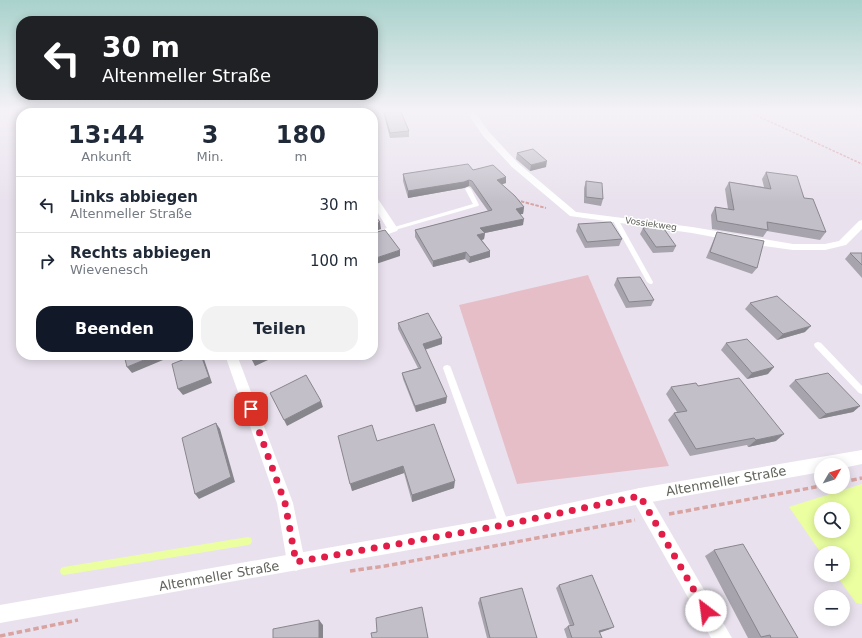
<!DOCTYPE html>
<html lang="de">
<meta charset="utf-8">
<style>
body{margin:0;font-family:"DejaVu Sans",sans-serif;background:#f2f2f3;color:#1f2937;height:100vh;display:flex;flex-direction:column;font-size:15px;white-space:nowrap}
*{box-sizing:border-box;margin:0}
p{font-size:13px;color:#747a83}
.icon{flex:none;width:22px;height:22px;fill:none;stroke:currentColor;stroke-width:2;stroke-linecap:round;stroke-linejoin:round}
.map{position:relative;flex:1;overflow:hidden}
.sheet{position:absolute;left:16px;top:108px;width:362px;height:252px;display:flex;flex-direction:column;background:#fff;border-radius:16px;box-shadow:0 2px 10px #0003}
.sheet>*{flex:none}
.top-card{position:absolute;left:16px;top:16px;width:362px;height:84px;border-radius:16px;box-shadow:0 2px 10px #0003;background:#202124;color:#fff;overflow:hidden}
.needle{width:26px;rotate:51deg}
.buttons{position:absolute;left:814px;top:458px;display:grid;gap:8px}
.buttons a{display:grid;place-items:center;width:36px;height:36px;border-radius:50%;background:#fff;box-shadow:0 2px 10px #0003;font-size:20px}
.pin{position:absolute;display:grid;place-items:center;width:34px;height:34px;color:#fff;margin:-17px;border-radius:8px;box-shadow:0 2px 6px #0006}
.me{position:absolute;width:44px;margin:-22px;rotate:330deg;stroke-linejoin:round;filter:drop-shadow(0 0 3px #0008)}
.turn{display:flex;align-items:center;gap:14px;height:84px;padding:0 20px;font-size:18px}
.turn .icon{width:52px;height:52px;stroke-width:2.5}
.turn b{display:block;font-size:28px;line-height:34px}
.eta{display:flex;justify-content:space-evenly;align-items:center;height:68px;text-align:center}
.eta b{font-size:24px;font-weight:700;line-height:28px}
.primary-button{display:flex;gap:8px;margin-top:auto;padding:8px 20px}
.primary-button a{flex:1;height:46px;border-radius:16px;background:#111827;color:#fff;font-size:16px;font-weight:700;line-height:46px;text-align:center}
.primary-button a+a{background:#f2f2f3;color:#1f2937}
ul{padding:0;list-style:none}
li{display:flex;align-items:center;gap:12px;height:56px;padding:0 20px;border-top:1px solid #e0e1e3}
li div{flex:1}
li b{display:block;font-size:15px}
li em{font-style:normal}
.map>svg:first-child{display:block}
.green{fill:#e6bec7}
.water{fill:#ebffa1;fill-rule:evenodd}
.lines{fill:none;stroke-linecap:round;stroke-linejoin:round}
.stream{fill:#ebffa1;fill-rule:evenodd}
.path-far2{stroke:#d8a3a1;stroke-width:1.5;stroke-dasharray:2.5 1.5;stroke-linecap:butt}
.path-far1{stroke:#d8a3a1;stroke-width:2;stroke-dasharray:3.5 1.5;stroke-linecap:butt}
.path{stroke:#d8a3a1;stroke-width:3.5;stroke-dasharray:5.5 3;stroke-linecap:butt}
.service{fill:#fff;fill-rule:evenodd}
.minor{fill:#fff;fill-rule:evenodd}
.tertiary{fill:#fff;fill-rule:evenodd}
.wall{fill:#a8a4ad}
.shaded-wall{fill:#88868d}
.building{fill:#c3bfc9;stroke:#88868d}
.route{stroke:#e11d48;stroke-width:7;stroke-dasharray:0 12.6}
.labels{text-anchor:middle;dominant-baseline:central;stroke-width:3;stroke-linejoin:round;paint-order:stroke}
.far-street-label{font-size:9px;fill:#61645b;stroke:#fff}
.near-street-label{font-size:13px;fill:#61645b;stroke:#fff}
</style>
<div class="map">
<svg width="862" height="638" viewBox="0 0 862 638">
<rect width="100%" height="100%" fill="#e9e2ee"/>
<polygon class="green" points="588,275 669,466 517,484 459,305"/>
<path class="water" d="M862,484V604L856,603L836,575H843V553H821L789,507ZM821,509H843V531H821Z"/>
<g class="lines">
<polygon class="stream" points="248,537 251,538 252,541 251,544 248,545 64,575 61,574 60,571 61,568 64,567"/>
<polyline class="path-far2" points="749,112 862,164"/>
<polyline class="path-far1" points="516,200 546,208"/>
<g class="path">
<polyline points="843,482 862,478"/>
<polyline points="669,514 821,486"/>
<polyline points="350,571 385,566 635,520"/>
<polyline points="0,636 78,620"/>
</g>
<g class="service">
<polygon points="468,187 471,189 479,205 478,206 395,230 393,231 390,229 391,228 473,204 465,189"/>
<polygon points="615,217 618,219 653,282 652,284 650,284 647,282 612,219"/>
<polygon points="818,342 821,343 862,386 862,394 859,393 815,347 814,345 815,343"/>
<polygon points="447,365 450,366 451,368 509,525 507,528 504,530 501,528 499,525 443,368 444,366"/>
</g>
<g class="minor">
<rect x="135" y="112" width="8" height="1"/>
<polygon points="366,112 374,112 373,114"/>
<polygon points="469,112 475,112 489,132 518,163 576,212 692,227 793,244 825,244 839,241 859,221 862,220 862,229 846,245 825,250 793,250 756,245 692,233 570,216 512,167 483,136 468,114"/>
<polygon points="373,195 376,196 398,229 397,231 373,239 373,233 387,228 373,205"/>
<polygon points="225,355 237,355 293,503 305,562 302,568 296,571 290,568 287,562 277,503"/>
<polygon points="640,488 646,490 732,638 711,638 634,502 632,496 634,490"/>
</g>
<polygon class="tertiary" points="862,450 862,464 843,468 843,465 821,465 821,472 640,504 504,533 0,623 0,605 504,517 640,488"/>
</g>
<g class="wall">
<polygon points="383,112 401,112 409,131 409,137 390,138"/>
<polygon points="517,153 546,167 530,171 516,159"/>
<polygon points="473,170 506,177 506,183 502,184 524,207 523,214 520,214 523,225 485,233 484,239 482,240 490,251 490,257 469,263 465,259 433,267 415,237 415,230 488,211 471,187 469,186 464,188 408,198 403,181 403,174"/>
<polygon points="766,172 804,198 826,232 820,240 767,231 763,237 712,229 711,215 715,207 728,209 725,189 729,182 764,187 762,179"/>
<polygon points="586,181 603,199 601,206 584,203 584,188"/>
<polygon points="578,224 622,239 619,246 585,248 576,231"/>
<polygon points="643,228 676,246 673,252 653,253 640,234"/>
<polygon points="717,232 757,268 752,274 706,258 714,239"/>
<polygon points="850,253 862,253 862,278 845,259"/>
<polygon points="617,278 654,300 651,306 626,308 614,285"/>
<polygon points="750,303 805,332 777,340 745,309"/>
<polygon points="398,323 442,338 442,344 425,350 446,403 416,412 403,379 402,373 418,368 398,329"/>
<polygon points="726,343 768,374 747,379 721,350"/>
<polygon points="795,380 860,406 853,412 819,419 789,386"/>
<polygon points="671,387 776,441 748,447 747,445 690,456 668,420 674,413 677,412 666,394"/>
<polygon points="377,441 454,488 412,502 404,473 352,491"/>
<polygon points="714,550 798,638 748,638 705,556"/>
<polygon points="559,585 610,629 599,633 602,638 567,638 564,629 568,626 570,626 556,588"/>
<polygon points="480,598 537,638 487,638 478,603"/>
</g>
<g class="shaded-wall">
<polygon points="195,112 215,112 213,113 193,113"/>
<polygon points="547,161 546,167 530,171 531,165"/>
<polygon points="506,177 506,183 496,186 497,180"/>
<polygon points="469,180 469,186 464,188 408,198 408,191"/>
<polygon points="524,207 523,214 515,215 516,209"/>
<polygon points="524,219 523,225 480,234 480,228"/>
<polygon points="380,222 381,229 373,232 373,225"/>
<polygon points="485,233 484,239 477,242 477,235"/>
<polygon points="400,250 400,256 373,265 373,259"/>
<polygon points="490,251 490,257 469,263 470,257"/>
<polygon points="466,252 465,259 433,267 433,261"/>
<polygon points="811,326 805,332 777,340 783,334"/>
<polygon points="442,338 442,344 423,350 423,344"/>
<polygon points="156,355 175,355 132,373 127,367"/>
<polygon points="201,355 204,359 212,383 183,395 178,389"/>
<polygon points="263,355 279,355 255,366 252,360"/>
<polygon points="774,367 768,374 747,379 752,373"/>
<polygon points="447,397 446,403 416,412 415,406"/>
<polygon points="321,401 323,407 287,426 284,420"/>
<polygon points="860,406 853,412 819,419 826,414"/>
<polygon points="216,423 220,429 235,482 199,499 195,494"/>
<polygon points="784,434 776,441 748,447 756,440"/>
<polygon points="403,466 404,473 352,491 350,484"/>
<polygon points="455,481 454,488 412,502 412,495"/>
<polygon points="319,620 323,625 323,638 319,638"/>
<polygon points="614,627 610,629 595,634 599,631"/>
</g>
<g class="building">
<polygon points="104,112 124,112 125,113 104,113"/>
<polygon points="157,112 195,112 193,113 157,113"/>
<polygon points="384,112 401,112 409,131 390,133"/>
<polygon points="533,149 547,161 531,165 517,153"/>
<polygon points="468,164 473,170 493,165 506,177 497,180 515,196 524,207 516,209 524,219 480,228 485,233 477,235 490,251 470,257 466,252 433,261 415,230 492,210 472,181 469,180 464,182 408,191 403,174"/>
<polygon points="766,172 797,176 804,198 813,199 826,232 767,222 768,230 717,221 715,207 734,210 729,182 771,189"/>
<polygon points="586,181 602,183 603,199 586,197"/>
<polygon points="373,213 380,222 373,225"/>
<polygon points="611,222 622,239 587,242 578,224"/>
<polygon points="662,226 676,246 656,247 643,228"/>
<polygon points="385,230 400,250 373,259 373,233"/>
<polygon points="717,232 764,241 757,268 710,252"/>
<polygon points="850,253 862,253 862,265"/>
<polygon points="640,277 654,300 629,302 617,278"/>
<polygon points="777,296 811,326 783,334 750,303"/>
<polygon points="428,313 442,338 423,344 447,397 415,406 402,373 421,368 398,323"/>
<polygon points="747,339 774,367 752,373 726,343"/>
<polygon points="124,355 156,355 127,367"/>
<polygon points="195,355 201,355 209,377 178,389 172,364"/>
<polygon points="250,355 263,355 252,360"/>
<polygon points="828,373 860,406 826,414 795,380"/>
<polygon points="306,375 321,401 284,420 270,393"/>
<polygon points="739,378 784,434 756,440 754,438 696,449 674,413 687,411 671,387 696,383 698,386"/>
<polygon points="216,423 231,477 195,494 182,438"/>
<polygon points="434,424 455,481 412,495 403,466 350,484 338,436 372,425 377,441"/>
<polygon points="743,544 798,638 771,638 770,635 761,637 714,550"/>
<polygon points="592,575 614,627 599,631 602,638 572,638 568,626 574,625 559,585"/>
<polygon points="522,588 537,638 490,638 480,598"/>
<polygon points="422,607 428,638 372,638 371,633 377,632 376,618"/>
<polygon points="319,620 319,638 273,638 273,629"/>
</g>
<linearGradient id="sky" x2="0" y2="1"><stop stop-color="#a9d2cc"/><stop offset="0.55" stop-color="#f5f2f7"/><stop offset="1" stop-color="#f5f2f7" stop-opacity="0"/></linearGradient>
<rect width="862" height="202" fill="url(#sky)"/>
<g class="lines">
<polyline class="route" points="251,409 285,503 296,562 504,525 640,496 706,611"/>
</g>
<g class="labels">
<g class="far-street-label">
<text transform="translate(651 224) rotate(8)">Vossiekweg</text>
</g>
<g class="near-street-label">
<text transform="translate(726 481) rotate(-10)">Altenmeller Straße</text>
<text transform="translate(219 576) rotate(-10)">Altenmeller Straße</text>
</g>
</g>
</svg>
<div class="buttons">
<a><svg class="needle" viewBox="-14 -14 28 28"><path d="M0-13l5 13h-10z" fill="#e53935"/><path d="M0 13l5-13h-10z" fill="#747a83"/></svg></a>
<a><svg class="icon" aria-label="search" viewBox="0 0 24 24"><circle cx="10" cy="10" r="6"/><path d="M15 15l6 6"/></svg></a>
<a>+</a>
<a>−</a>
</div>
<div class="pin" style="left:251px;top:409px;background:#d93025"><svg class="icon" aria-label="arrive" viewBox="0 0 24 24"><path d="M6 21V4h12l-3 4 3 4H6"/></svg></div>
<svg class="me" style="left:706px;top:611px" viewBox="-20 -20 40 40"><circle r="19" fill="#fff"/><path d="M0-13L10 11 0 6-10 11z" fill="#e11d48"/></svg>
<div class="top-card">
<div class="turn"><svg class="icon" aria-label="left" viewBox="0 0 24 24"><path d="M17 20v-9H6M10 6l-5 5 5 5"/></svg><div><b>30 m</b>Altenmeller Straße</div></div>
</div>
<section class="sheet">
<div class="eta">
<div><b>13:44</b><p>Ankunft</p></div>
<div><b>3</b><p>Min.</p></div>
<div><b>180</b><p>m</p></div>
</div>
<ul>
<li><svg class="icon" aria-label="left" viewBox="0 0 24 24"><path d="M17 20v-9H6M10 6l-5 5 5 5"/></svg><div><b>Links abbiegen</b><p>Altenmeller Straße</p></div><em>30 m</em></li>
<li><svg class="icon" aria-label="right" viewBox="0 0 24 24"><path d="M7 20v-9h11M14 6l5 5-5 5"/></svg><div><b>Rechts abbiegen</b><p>Wievenesch</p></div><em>100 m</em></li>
</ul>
<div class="primary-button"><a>Beenden</a><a>Teilen</a></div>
</section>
</div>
